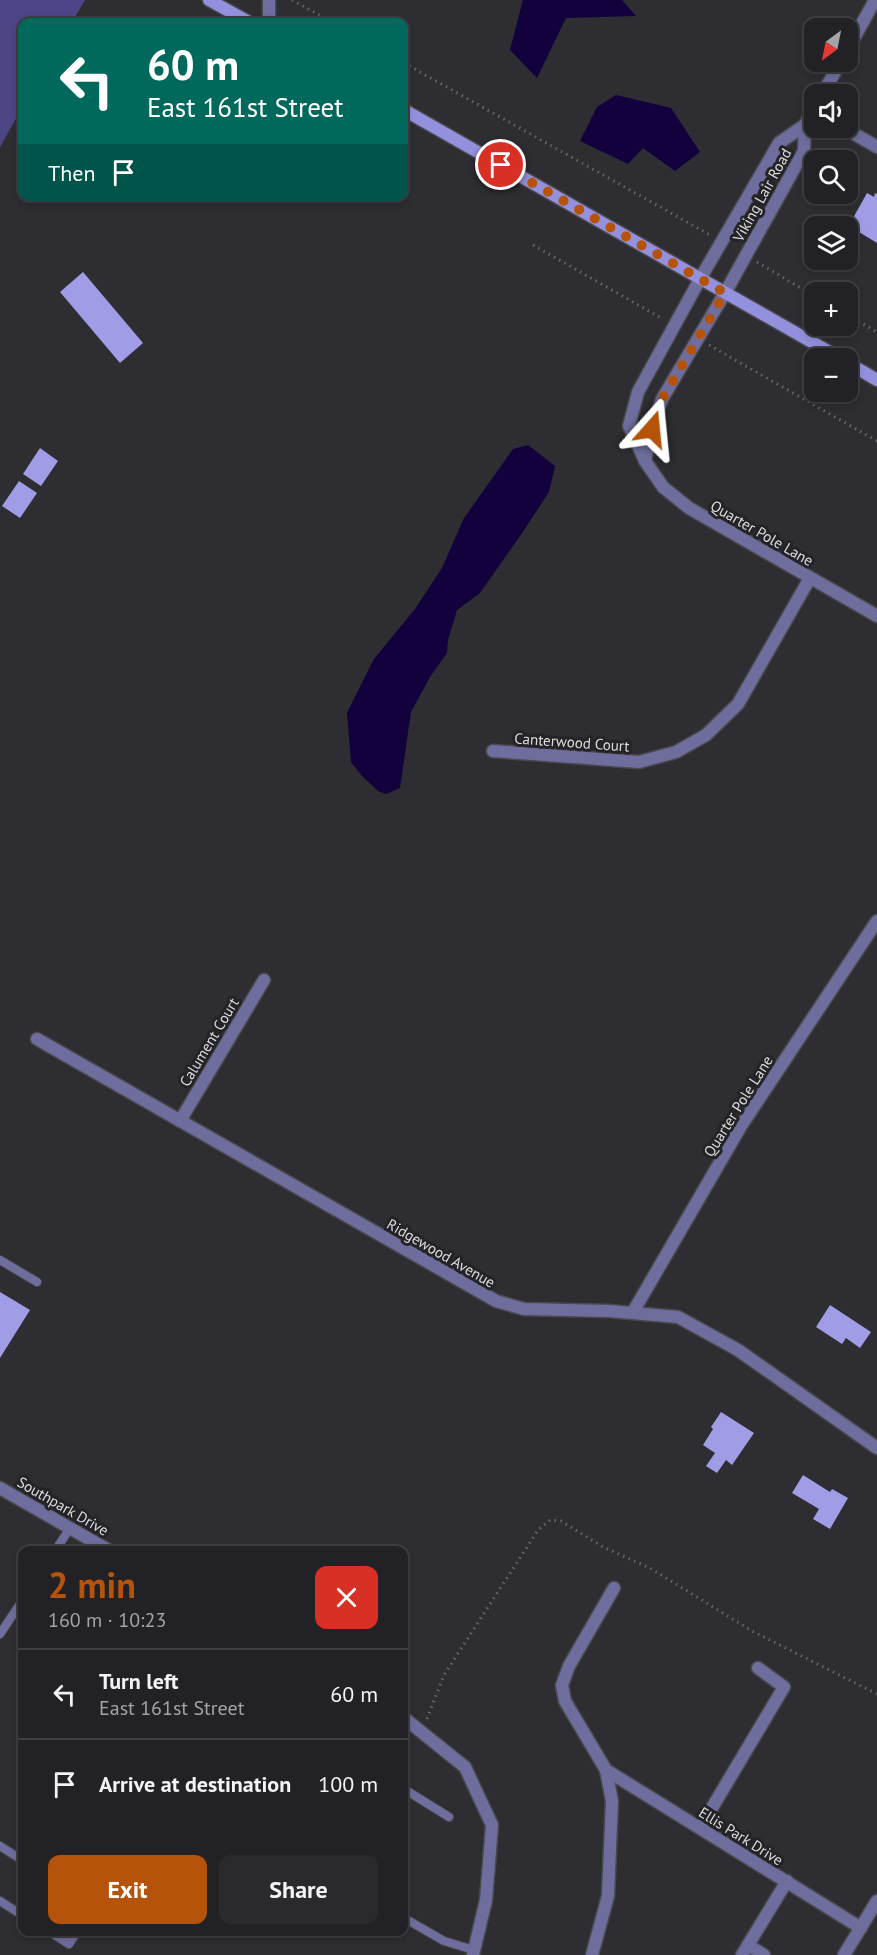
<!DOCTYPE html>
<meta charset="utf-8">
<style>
body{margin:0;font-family:"PT Sans",sans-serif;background:#2a2a2e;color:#f1f3f6;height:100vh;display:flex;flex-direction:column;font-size:22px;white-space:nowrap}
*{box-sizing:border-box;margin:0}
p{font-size:20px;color:#a2a4a7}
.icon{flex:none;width:33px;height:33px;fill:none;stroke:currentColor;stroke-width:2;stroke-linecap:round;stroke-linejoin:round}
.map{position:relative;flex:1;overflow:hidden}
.details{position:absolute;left:18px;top:1546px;width:390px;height:390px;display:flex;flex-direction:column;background:#222226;border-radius:12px;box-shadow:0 3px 9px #0003,0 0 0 2px #3f3f43}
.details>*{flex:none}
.top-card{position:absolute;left:18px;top:18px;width:390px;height:183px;border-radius:12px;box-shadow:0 3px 9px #0003,0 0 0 2px #3f3f43;background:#00695c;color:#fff;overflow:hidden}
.needle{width:39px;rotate:212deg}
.tools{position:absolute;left:804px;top:18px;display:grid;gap:12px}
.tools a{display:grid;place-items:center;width:54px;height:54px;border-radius:12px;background:#222226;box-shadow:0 3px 9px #0003,0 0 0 2px #3f3f43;font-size:30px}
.pin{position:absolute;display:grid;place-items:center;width:51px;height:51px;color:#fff;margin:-26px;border:3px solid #fff;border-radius:50%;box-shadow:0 2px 6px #0007}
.me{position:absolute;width:66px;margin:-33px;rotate:18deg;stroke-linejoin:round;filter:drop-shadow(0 0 4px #0008)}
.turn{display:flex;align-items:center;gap:21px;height:126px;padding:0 30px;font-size:27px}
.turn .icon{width:78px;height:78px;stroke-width:2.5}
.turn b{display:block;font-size:42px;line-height:51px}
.then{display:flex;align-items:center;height:57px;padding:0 30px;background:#0003;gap:12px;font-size:22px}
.round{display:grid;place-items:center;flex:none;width:63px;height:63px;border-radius:12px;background:#2a2a2e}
.headline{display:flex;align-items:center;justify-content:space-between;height:102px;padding:0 30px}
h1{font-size:36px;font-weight:800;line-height:45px;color:#b45309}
.cta{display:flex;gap:12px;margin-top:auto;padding:12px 30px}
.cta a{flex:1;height:69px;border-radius:12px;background:#b45309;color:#fff;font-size:24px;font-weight:800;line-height:69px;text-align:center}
.cta a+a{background:#2a2a2e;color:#f1f3f6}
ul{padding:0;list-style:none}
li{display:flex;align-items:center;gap:18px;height:90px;padding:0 30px;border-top:2px solid #3f3f43}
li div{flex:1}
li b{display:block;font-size:22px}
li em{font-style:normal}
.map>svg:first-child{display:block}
.green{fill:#4c4687}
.water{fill:#12013c}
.building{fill:#a09de6}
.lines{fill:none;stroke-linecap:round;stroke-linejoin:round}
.lane-casing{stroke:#49494e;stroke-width:10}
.street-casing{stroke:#49494e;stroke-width:15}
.secondary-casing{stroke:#49494e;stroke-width:15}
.path{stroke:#66666a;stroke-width:3;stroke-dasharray:1.5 4.5;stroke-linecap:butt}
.lane{stroke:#6f6d9d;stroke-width:8}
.street{stroke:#6f6d9d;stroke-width:12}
.secondary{stroke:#9390dd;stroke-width:12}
.route{stroke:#b45309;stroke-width:10;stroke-dasharray:0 18}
.labels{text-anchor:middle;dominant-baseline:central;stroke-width:6;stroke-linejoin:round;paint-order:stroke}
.street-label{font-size:15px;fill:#dddde0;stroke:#242428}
</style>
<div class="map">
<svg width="877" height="1955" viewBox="0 0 877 1955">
<rect width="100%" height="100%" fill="#2d2d32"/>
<polygon class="green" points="0,0 85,0 72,22 22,22 22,108 0,147"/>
<g class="water">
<polygon points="523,0 622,0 636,16 566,18 537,78 510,50"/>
<polygon points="616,95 671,108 700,152 675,171 643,148 628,164 580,141 597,107"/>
<polygon points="528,445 555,466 549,492 520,536 480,593 457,610 448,640 447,653 430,677 411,712 400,788 386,794 378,791 362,776 351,762 347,713 374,659 415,609 442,568 464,518 513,449"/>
</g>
<g class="building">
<polygon points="867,193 874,197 875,193 877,194 877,243 859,232 855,239 848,234 848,227"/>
<polygon points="83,272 143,343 120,363 60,292"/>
<polygon points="40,448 58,461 41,486 23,474"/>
<polygon points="19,481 37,493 20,518 2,506"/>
<polygon points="0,1292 30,1310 0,1358"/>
<polygon points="830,1305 871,1332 860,1348 846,1338 842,1344 816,1327"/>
<polygon points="721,1412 754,1433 732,1465 726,1460 717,1473 706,1466 715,1453 703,1445 713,1429 711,1427"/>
<polygon points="803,1475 830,1492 832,1489 848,1498 830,1529 813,1519 819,1509 792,1493"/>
</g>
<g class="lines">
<g class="lane-casing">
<g id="lane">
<polyline points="0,1260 37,1282"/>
<polyline points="55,1551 70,1528"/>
<polyline points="0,1634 22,1601"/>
<polyline points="404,1789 449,1817"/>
<polyline points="0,1846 22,1860"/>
<polyline points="0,1901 22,1915"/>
<polyline points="404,1918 444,1941 474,1950"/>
<polyline points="50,1932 69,1944 77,1932"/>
</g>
</g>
<g class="street-casing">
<g id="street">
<polyline points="269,0 269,22"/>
<polyline points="848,49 875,0"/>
<polyline points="822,94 841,62"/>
<polyline points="805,125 779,143 700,279 638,392 629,426 645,461 663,487 689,508 877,616"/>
<polyline points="844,128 877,147"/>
<polyline points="645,461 652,429 662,399 725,293 804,151 805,125 814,108"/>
<polyline points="493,751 639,762 676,752 706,735 738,704 810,578"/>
<polyline points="37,1039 496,1301 524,1309 609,1311 678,1317 738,1350 877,1448"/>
<polyline points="180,1121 264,980"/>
<polyline points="633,1312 741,1126 877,921"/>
<polyline points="0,1488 110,1551"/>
<polyline points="404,1718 465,1767 492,1825 486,1900 473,1955"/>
<polyline points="606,1770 861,1928"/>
<polyline points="700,1828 784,1687 758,1668"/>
<polyline points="748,1945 764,1955"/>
<polyline points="592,1955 608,1896 612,1801 606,1770 565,1701 562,1685 569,1666 614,1588"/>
<polyline points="742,1955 787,1881"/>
<polyline points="844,1955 877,1901"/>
</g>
</g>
<g class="secondary-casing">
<g id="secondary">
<polyline points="209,0 249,22"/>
<polyline points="404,110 840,358"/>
<polyline points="848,363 877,380"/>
</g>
</g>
<g class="path">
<polyline points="292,0 332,22"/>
<polyline points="404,63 710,235"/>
<polyline points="533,245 661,318"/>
<polyline points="757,262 814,296"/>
<polyline points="848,315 877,332"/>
<polyline points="709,345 877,441"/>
<polyline points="427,1719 444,1675 538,1530 550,1520 561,1521 603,1547 650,1568 752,1631 877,1694"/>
</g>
<use href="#lane" class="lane"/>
<use href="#street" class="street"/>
<use href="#secondary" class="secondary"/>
</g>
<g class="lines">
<polyline class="route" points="501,165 725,293 662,399 652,429"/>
</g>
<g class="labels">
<g class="street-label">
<text transform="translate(762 195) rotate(-61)">Viking Lair Road</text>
<text transform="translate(762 533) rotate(30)">Quarter Pole Lane</text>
<text transform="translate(572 742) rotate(4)">Canterwood Court</text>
<text transform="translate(209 1042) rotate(-59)">Calument Court</text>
<text transform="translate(738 1106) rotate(-58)">Quarter Pole Lane</text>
<text transform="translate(441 1253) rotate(30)">Ridgewood Avenue</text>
<text transform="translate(63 1506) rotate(30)">Southpark Drive</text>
<text transform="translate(741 1836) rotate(32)">Ellis Park Drive</text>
</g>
</g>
</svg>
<div class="tools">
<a><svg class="needle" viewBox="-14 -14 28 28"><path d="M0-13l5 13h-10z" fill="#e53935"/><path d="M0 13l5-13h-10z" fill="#a2a4a7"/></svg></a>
<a><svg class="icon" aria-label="sound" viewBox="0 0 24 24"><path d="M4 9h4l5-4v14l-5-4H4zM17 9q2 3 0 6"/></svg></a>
<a><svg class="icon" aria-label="search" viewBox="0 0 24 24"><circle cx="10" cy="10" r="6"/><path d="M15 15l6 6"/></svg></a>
<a><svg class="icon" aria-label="layers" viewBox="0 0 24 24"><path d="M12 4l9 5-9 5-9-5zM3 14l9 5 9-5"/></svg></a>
<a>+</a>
<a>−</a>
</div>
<div class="pin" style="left:501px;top:165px;background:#d93025"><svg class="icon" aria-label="arrive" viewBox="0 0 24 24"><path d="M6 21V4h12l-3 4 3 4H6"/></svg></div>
<svg class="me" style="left:652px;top:429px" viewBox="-20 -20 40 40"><path d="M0-17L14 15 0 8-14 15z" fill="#b45309" stroke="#fff" stroke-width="4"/></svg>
<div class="top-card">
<div class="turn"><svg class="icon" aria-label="left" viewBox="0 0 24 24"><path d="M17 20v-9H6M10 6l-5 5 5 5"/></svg><div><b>60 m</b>East 161st Street</div></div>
<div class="then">Then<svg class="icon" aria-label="arrive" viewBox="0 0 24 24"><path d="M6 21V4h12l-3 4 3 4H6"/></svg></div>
</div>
<section class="details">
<div class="headline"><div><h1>2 min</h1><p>160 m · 10:23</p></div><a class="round" style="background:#d93025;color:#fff"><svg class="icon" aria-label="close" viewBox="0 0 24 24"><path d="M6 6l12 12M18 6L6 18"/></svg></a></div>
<ul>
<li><svg class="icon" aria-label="left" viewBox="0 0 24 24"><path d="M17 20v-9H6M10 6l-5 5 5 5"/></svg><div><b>Turn left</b><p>East 161st Street</p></div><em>60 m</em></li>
<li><svg class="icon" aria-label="arrive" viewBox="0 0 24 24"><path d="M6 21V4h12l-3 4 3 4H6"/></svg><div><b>Arrive at destination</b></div><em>100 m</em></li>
</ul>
<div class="cta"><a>Exit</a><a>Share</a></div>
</section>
</div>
